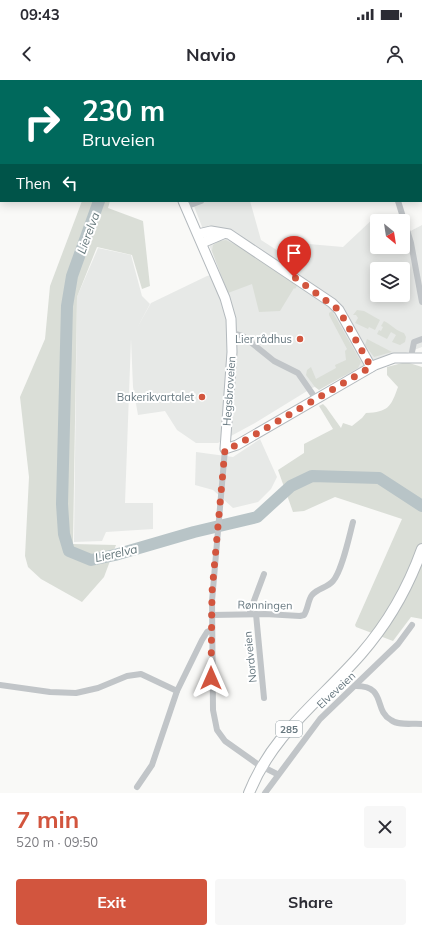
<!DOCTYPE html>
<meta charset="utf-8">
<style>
body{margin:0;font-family:Mulish,sans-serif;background:#f7f7f7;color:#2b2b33;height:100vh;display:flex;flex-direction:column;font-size:15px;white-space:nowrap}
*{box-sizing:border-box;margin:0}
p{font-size:13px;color:#7c7c81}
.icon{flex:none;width:22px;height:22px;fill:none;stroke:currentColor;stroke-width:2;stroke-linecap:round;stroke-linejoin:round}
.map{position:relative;height:713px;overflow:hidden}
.panel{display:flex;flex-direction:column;background:#fff;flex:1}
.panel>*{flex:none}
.hud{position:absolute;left:0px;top:0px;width:422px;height:122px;box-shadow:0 2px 10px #0003;background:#00695c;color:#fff;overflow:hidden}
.needle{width:26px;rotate:150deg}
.tools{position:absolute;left:370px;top:134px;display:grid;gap:8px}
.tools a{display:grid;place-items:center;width:40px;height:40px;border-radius:4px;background:#fff;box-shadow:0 2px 10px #0003;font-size:20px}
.pin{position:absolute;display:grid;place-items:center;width:34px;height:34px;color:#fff;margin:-41px -17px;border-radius:50% 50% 50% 0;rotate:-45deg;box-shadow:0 0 4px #0007}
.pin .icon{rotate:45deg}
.me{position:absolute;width:44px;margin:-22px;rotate:0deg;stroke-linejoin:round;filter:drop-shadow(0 0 3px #0008)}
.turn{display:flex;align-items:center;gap:14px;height:84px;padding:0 16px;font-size:18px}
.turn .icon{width:52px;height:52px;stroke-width:2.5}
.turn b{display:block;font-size:28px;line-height:34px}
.then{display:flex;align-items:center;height:38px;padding:0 16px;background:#0003;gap:8px;font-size:15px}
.round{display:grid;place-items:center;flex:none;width:42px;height:42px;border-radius:4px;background:#f7f7f7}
.summary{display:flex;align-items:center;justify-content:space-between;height:68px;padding:0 16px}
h1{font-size:24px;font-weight:700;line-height:30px;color:#d2553e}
.primary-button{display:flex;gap:8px;margin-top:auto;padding:8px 16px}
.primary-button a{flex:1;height:46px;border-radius:4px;background:#d2553e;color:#fff;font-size:16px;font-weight:700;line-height:46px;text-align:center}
.primary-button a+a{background:#f7f7f7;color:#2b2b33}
.status{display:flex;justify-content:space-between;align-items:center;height:28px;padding:0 20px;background:#fff;direction:ltr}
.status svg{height:11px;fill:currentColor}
header{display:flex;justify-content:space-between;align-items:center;height:52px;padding:0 16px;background:#fff;font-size:18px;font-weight:700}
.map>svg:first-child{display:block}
.built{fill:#e7e9e7;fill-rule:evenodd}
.green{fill:#daded7}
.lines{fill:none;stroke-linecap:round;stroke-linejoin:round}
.river{stroke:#b8c4c7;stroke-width:12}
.secondary-casing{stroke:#b3b9bd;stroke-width:11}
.primary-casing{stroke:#b2b8bb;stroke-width:12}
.street{stroke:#c1c5c8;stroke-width:6}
.secondary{stroke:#fff;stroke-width:9}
.primary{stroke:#fff;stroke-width:10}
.route{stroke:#d2553e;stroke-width:7;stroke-dasharray:0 12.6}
.poi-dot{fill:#d2553e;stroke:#fff;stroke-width:1.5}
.labels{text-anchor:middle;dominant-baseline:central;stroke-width:4;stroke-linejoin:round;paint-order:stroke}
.shield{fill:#fff;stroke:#94a0a5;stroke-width:1}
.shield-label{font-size:10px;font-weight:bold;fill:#66777f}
.poi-label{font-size:11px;fill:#66777f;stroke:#fff;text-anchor:end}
.street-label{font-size:11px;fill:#66777f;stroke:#fff}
.water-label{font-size:12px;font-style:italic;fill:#627579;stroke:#fff}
</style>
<div class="status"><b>09:43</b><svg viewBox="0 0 49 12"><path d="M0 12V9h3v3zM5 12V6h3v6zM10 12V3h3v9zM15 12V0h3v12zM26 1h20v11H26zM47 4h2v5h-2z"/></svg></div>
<header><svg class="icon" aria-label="back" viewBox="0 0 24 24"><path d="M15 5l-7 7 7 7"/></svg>Navio<svg class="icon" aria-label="person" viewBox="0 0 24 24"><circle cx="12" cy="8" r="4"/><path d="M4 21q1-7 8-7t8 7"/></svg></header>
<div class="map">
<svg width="422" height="713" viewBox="0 0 422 713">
<rect width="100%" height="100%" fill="#f9f9f7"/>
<g class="built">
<path d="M192,121H250L261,160L283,174L297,163L343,167L375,137L381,141H377V167H403V155L422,145V267L312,308L255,343L218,363H196L177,350L165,331L138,335L133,307L131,259L125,423H153V449L106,452L102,461L74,462L77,217L98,168L131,175L142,216L150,224L137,248L151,223L207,196L220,193ZM377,189H403V215H377Z"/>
<polygon points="260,359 277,397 271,409 258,422 233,428 213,410 195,405 196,372 233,377"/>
</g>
<g class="green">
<polygon points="82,121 110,121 108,128 143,141 150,206 142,209 132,175 97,167 77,217 73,464 116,465 104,497 82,522 41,499 28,487 25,476 29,397 20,317 45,259 50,206"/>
<polygon points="226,160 246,170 297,206 295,209 294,208 280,231 259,232 252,204 228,213 212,171 213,165 219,161"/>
<polygon points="357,230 364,231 380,240 375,250 369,247 368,249 355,243 358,238 356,235 353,235"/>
<polygon points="332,231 361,282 358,288 319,310 315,307 306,295 307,290 311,287 316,299 336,288 335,285 346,280 345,271 347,269 329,235 329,233"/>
<path d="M384,241C392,245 396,251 404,253L406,257L405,262L400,265L392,262L396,255L391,252L387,259L377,254L379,250L381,251L383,247L381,246Z"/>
<polygon points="367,259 392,272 374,277 365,265"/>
<path d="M406,282L422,287V539L411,537L393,561L356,547L355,545L402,439L335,417L304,431L293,432L278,390L304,373V364L333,349L319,326L323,324L326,327L341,348L343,343L352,346L362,338L366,333C388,332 391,327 398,307L387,295V287Z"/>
</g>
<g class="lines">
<g class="river">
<polyline points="29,0 31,1"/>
<polyline points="99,121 72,196 67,226 62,424 64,454 69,471 91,480 115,475 194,452 257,437 291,406 312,396 379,398 422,426"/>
</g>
<g class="secondary-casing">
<g id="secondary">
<polyline points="128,0 129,1"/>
<polyline points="183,121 225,218 231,239 232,272 225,369 237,365 375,285 394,278 422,278"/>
<polyline points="198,154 211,151 229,154 332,223 339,230 371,287"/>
<polyline points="202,163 223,154"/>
</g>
</g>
<g class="primary-casing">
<g id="primary">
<polyline points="358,0 359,1"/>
<polyline points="421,90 422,92"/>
<path d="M249,713C273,653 320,621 361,574C388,543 408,508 422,469"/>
</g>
</g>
<g class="street">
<polyline points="292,0 292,1"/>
<polyline points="158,1 160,0"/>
<polyline points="398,121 411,163 422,222"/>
<polyline points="185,127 201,121"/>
<polyline points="233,253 243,256 274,281 298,293 316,319"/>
<polyline points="411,277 414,262 422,259"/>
<polyline points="225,369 212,521 213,630 217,650 225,661 256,683"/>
<polyline points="249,534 264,494"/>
<polyline points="256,534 264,618"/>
<path d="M211,535L265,534L300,536L304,535C308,529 308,520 312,515C318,508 327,508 333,501C342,491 349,457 353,442"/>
<polyline points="0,605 50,612 76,613 98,608 127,596 141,594 177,611 202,560 207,552 211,550"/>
<path d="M356,606C387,606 373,630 391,640C399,646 412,643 422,644"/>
<polyline points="267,689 277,694"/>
<polyline points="137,707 152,685 177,611"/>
<polyline points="265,713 320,639 398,564 412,545"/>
</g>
<use href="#secondary" class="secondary"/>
<use href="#primary" class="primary"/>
</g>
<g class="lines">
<polyline class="route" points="211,598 212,512 225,369 237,365 371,287 339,230 294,197"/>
</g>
<g class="poi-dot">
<circle cx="300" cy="259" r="4"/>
<circle cx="202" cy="317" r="4"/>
</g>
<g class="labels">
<rect class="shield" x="276" y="641" width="26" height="16" rx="3"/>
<g class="shield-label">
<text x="289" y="649">285</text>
</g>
<g class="poi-label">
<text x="292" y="259">Lier rådhus</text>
<text x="194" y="317">Bakerikvartalet</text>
</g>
<g class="street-label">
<text transform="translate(229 311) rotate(-86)">Hegsbroveien</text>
<text transform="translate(265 525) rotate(1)">Rønningen</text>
<text transform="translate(250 577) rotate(-96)">Nordveien</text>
<text transform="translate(336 610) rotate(-43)">Elveveien</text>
</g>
<g class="water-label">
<text transform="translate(88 153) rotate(-70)">Lierelva</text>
<text transform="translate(116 473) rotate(-13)">Lierelva</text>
</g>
</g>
</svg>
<div class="tools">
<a><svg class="needle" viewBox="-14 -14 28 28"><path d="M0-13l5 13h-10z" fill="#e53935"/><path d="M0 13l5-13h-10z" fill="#7c7c81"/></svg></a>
<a><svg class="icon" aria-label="layers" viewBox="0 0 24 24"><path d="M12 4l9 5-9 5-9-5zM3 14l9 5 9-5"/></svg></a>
</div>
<div class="pin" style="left:294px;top:197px;background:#d93025"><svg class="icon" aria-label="arrive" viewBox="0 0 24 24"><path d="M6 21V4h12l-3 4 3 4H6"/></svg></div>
<svg class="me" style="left:211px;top:598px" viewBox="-20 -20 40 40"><path d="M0-17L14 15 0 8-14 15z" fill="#d2553e" stroke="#fff" stroke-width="4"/></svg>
<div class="hud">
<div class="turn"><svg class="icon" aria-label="right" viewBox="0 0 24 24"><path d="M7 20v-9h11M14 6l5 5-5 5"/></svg><div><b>230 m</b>Bruveien</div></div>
<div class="then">Then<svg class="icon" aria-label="left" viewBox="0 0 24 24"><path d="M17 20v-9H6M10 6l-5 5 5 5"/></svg></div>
</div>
</div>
<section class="panel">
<div class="summary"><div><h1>7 min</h1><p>520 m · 09:50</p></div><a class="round"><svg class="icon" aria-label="close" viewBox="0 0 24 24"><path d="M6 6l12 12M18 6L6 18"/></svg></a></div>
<div class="primary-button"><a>Exit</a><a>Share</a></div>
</section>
